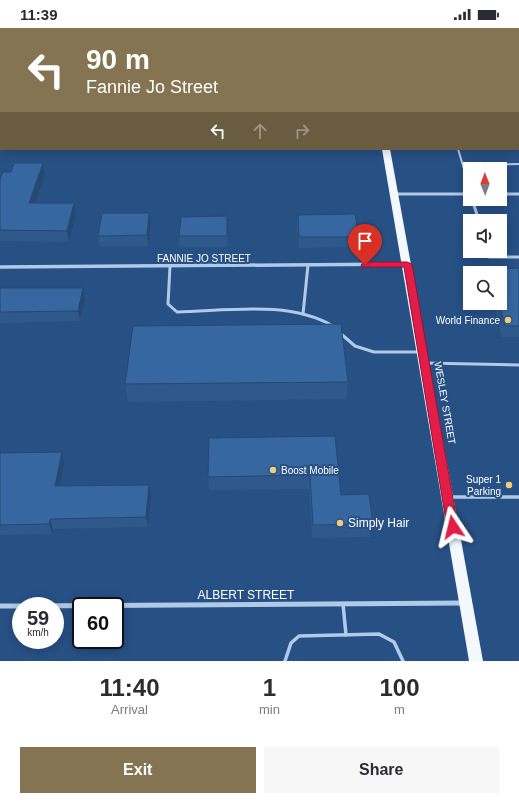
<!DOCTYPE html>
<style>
body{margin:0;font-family:Helvetica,sans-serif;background:#f7f7f7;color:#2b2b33;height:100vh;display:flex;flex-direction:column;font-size:15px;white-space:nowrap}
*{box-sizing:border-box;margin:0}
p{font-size:13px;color:#7c7c81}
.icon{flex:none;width:22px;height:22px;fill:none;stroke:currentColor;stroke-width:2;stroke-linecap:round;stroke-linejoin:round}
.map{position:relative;height:633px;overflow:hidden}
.sheet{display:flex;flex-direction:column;background:#fff;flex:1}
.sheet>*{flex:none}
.hud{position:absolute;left:0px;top:0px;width:519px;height:122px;box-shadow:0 2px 10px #0003;background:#847452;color:#fff;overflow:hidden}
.needle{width:26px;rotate:359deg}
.buttons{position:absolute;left:463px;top:134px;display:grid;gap:8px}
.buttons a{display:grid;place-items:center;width:44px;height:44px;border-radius:0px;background:#fff;box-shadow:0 2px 10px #0003;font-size:20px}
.speed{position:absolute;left:12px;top:569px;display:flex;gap:8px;font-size:20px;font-weight:700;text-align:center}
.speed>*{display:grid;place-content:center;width:52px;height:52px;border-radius:50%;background:#fff;box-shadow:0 2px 10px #0003;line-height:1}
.speed small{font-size:10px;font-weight:400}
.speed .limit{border:2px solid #111;border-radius:6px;background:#fff;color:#111}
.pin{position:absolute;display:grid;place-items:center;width:34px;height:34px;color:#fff;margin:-41px -17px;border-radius:50% 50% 50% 0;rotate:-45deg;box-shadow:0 0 4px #0007}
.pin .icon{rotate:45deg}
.me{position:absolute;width:44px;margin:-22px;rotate:350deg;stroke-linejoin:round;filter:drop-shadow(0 0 3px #0008)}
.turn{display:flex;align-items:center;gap:14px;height:84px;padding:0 20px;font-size:18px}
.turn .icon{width:52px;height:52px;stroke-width:2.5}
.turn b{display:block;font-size:28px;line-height:34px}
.lanes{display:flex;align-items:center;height:38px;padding:0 20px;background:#0003;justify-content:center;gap:20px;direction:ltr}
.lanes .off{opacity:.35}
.eta{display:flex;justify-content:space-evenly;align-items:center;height:68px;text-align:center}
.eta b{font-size:24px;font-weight:700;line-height:28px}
.cta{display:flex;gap:8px;margin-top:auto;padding:8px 20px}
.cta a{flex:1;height:46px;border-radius:0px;background:#847452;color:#fff;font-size:16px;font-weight:700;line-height:46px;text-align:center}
.cta a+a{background:#f7f7f7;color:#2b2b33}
.status{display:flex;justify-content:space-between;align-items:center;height:28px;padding:0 20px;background:#fff;direction:ltr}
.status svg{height:11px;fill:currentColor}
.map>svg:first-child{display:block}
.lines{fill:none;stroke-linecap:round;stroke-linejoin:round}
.lane-far2{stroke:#b1cae7;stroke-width:2}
.lane-far1{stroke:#b1cae7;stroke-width:3}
.lane{stroke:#b1cae7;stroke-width:3.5}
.street-far2{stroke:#b1cae7;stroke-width:3}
.street-far1{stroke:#b1cae7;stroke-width:3.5}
.street{stroke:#b1cae7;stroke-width:5}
.primary{fill:#f3f7fe;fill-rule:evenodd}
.wall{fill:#2f598a}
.shaded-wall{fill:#264871}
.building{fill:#3767a1;stroke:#264871}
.route{fill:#e11d48;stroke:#92132f}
.poi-dot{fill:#f0cd77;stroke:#275085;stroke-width:1.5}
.labels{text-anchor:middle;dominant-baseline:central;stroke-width:4;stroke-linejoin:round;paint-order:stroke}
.street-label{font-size:10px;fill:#fff;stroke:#275085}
.poi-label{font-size:10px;fill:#fff;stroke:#275085;text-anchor:end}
.near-poi-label{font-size:12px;fill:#fff;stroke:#275085;text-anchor:start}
.near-street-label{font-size:12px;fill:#fff;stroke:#275085}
</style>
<div class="status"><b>11:39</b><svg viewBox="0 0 49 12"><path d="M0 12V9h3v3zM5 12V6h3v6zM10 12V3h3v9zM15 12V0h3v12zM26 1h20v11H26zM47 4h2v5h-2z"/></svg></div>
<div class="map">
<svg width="519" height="633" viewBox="0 0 519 633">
<rect width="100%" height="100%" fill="#275085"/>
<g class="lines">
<g class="lane-far2">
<polyline points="458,121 470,161"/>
<polyline points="463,137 519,136"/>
</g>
<g class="lane-far1">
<polyline points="469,160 470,163"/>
<polyline points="396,166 470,166"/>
<polyline points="500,166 519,166"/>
<polyline points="472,171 479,193"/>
<polyline points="488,223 489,229 519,229"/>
<path d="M170,238L168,276L177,284C227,283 288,272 333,298"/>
<polyline points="303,286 308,237"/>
<polyline points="340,305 355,318 374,324 420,324"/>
<polyline points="425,335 519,337"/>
</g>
<g class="lane">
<polyline points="451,469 519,469"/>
<polyline points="343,576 346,607"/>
<polyline points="285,633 291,615 299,608 379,606 394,614 403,633"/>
</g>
<polyline class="street-far2" points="0,59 1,57"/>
<polyline class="street-far1" points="0,239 407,236"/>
<g class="street">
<polyline points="0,578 21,578"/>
<polyline points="26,578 463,575"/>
</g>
<g class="primary">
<rect x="362" y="0" width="6" height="1"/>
<polygon points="382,121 390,121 483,633 469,633"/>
</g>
</g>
<g class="wall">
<polygon points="43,135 45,146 35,175 76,185 69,214 0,213 0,151 11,144"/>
<polygon points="149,185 151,195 148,218 100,218 98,208"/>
<polygon points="298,187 359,209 358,219 299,220 297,198"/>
<polygon points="227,199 227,219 180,219 179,208"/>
<polygon points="519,240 519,309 502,309 493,275 500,275 500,245 487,245 488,241"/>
<polygon points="0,260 83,260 85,270 80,293 0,295"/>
<polygon points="348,354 346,371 128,374 125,356"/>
<polygon points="335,408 341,467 373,496 370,509 312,510 309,461 209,462 208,449"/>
<polygon points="0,427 64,434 60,458 151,467 148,499 53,501 52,506 0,507"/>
</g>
<g class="shaded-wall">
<polygon points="43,135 45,146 32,186 29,175"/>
<polygon points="74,175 76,185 69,214 67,203"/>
<polygon points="149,185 151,195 148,218 147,207"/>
<polygon points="83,260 85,270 80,293 78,283"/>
<polygon points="62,424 64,434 58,469 55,458"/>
<polygon points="149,457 151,467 148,499 146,489"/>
<polygon points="50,491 53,501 52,506 49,496"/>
</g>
<g class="building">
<polygon points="71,0 141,0 141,1 70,1"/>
<rect x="209" y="0" width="102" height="1"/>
<polygon points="14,135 43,135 29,175 74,175 67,203 0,202 0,151 3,144 11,144"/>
<polygon points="102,185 149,185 147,207 98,208"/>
<polygon points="355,186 359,209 299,209 298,187"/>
<polygon points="227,188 227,208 179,208 181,189"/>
<polygon points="519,240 519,298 505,298 499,275 500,275 500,245 490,245 488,241"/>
<polygon points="0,260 83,260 78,283 0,284"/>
<polygon points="341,296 348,354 125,356 133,298"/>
<polygon points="335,408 341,467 369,466 373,496 313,497 310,447 208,449 209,410"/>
<polygon points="62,424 55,458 149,457 146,489 50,491 49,496 0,497 0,425"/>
</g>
<polygon class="route" points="365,234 407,234 412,236 458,499 457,503 449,503 447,499 404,239 362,239 361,237"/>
<g class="poi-dot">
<circle cx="508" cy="292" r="4"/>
<circle cx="273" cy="442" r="4"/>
<circle cx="509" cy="457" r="4"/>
<circle cx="340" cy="495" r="4"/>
</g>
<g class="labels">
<g class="street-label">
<text x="204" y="230">FANNIE JO STREET</text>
<text transform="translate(445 375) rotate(80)">WESLEY STREET</text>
</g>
<g class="poi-label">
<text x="500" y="292">World Finance</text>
<text x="281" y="442" text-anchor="start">Boost Mobile</text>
<text x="501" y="451">Super 1<tspan x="501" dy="12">Parking</tspan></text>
</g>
<g class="near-poi-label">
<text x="348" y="495">Simply Hair</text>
</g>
<g class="near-street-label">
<text x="246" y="567">ALBERT STREET</text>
</g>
</g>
</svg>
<div class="buttons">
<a><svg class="needle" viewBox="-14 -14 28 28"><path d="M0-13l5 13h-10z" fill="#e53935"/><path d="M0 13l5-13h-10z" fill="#7c7c81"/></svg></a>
<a><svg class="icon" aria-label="sound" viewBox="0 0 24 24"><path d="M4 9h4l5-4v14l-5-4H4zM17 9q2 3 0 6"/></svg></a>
<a><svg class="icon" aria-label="search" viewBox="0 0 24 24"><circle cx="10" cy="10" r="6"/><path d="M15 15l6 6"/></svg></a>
</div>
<div class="speed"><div>59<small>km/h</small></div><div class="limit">60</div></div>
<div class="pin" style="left:365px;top:237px;background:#d93025"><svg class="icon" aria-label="arrive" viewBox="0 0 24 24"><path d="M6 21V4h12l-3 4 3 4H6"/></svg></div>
<svg class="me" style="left:453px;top:499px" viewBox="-20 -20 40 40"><path d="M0-17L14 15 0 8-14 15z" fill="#e11d48" stroke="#fff" stroke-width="4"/></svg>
<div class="hud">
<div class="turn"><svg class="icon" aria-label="left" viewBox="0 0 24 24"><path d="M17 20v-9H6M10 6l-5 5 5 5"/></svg><div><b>90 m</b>Fannie Jo Street</div></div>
<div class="lanes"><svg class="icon" aria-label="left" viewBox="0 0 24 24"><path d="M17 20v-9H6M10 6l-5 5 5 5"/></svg><svg class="icon off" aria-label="ahead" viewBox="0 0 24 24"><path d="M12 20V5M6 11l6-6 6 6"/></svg><svg class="icon off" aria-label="right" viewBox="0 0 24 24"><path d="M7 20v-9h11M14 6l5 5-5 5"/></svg></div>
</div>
</div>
<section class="sheet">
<div class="eta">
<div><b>11:40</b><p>Arrival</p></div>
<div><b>1</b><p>min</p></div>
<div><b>100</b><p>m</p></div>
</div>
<div class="cta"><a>Exit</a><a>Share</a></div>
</section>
